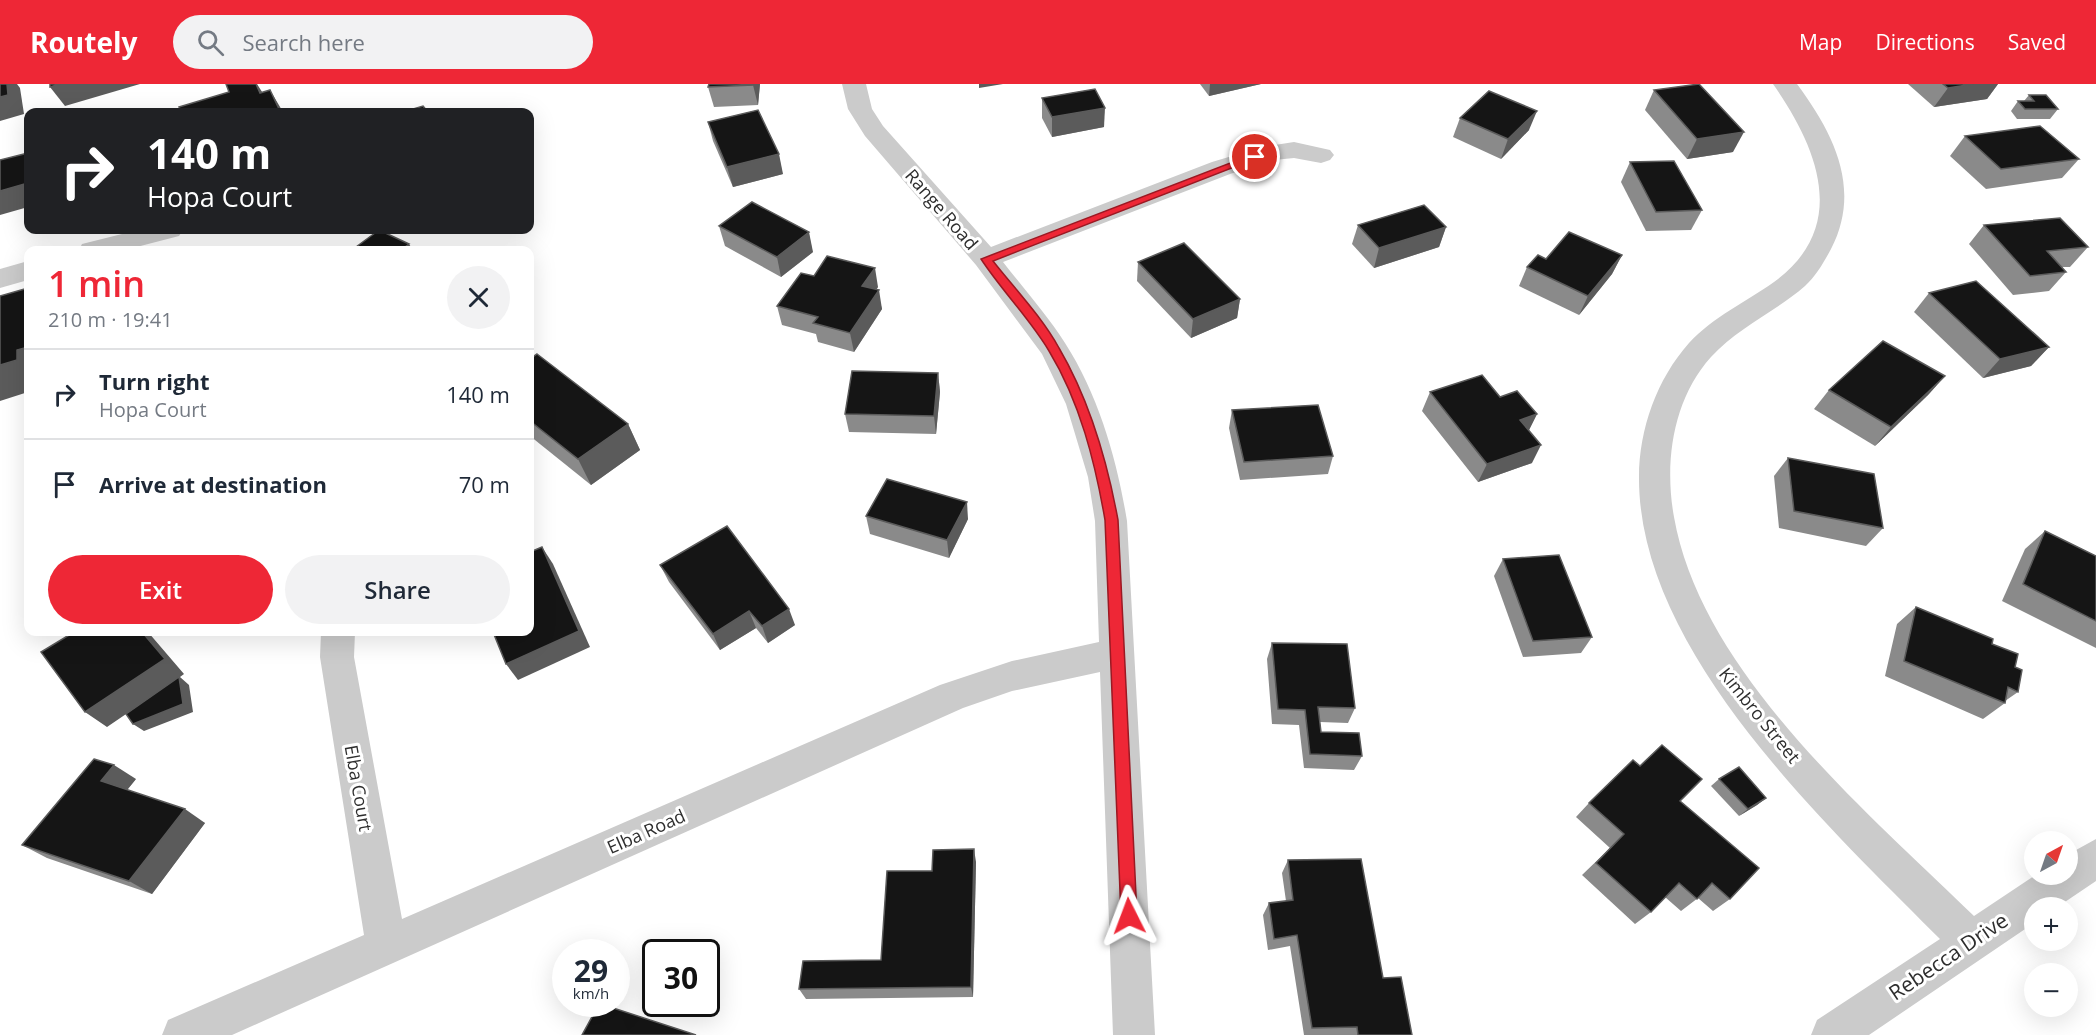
<!DOCTYPE html>
<meta charset="utf-8">
<style>
body{margin:0;font-family:"Open Sans",sans-serif;background:#f2f2f3;color:#1f2937;height:100vh;display:flex;flex-direction:column;font-size:22px;white-space:nowrap}
*{box-sizing:border-box;margin:0}
p{font-size:20px;color:#747a83}
.icon{flex:none;width:33px;height:33px;fill:none;stroke:currentColor;stroke-width:2;stroke-linecap:round;stroke-linejoin:round}
.map{position:relative;flex:1;overflow:hidden}
.side{position:absolute;left:24px;top:162px;width:510px;height:390px;display:flex;flex-direction:column;background:#fff;border-radius:12px;box-shadow:0 6px 24px #0002}
.side>*{flex:none}
.guide{position:absolute;left:24px;top:24px;width:510px;height:126px;border-radius:12px;box-shadow:0 6px 24px #0002;background:#202124;color:#fff;overflow:hidden}
.needle{width:39px;rotate:40deg}
.fabs{position:absolute;left:2024px;top:747px;display:grid;gap:12px}
.fabs a{display:grid;place-items:center;width:54px;height:54px;border-radius:50%;background:#fff;box-shadow:0 6px 24px #0002;font-size:30px}
.speed{position:absolute;left:552px;top:855px;display:flex;gap:12px;font-size:30px;font-weight:700;text-align:center}
.speed>*{display:grid;place-content:center;width:78px;height:78px;border-radius:50%;background:#fff;box-shadow:0 6px 24px #0002;line-height:1}
.speed small{font-size:15px;font-weight:400}
.speed .limit{border:3px solid #111;border-radius:9px;background:#fff;color:#111}
.pin{position:absolute;display:grid;place-items:center;width:51px;height:51px;color:#fff;margin:-26px;border:3px solid #fff;border-radius:50%;box-shadow:0 2px 6px #0007}
.me{position:absolute;width:66px;margin:-33px;rotate:357deg;stroke-linejoin:round;filter:drop-shadow(0 0 4px #0008)}
.turn{display:flex;align-items:center;gap:21px;height:126px;padding:0 24px;font-size:27px}
.turn .icon{width:78px;height:78px;stroke-width:2.5}
.turn b{display:block;font-size:42px;line-height:51px}
.round{display:grid;place-items:center;flex:none;width:63px;height:63px;border-radius:32px;background:#f2f2f3}
.headline{display:flex;align-items:center;justify-content:space-between;height:102px;padding:0 24px}
h1{font-size:36px;font-weight:600;line-height:45px;color:#ee2736}
.cta{display:flex;gap:12px;margin-top:auto;padding:12px 24px}
.cta a{flex:1;height:69px;border-radius:36px;background:#ee2736;color:#fff;font-size:24px;font-weight:600;line-height:69px;text-align:center}
.cta a+a{background:#f2f2f3;color:#1f2937}
ul{padding:0;list-style:none}
li{display:flex;align-items:center;gap:18px;height:90px;padding:0 24px;border-top:2px solid #e0e1e3}
li div{flex:1}
li b{display:block;font-size:22px}
li em{font-style:normal}
header{display:flex;align-items:center;gap:36px;box-sizing:border-box;height:84px;padding:0 30px;background:#ee2736;color:#fff}
header strong{font-size:28px}
nav{display:flex;gap:33px;margin-inline-start:auto;font-size:21px}
.search{width:420px;height:54px;background:#f2f2f3;display:flex;align-items:center;gap:15px;box-sizing:border-box;padding:0 21px;border-radius:33px;color:#747a83;font-size:22px}
.map>svg:first-child{display:block}
.lines{fill:none;stroke-linecap:round;stroke-linejoin:round}
.minor{fill:#cbcbcb;fill-rule:evenodd}
.wall{fill:#8a8a8a}
.shaded-wall{fill:#5b5b5b}
.building{fill:#151515;stroke:#5b5b5b;stroke-width:1.5}
.route{fill:#ee2736;stroke:#9b1923;stroke-width:1.5}
.labels{text-anchor:middle;dominant-baseline:central;stroke-width:6;stroke-linejoin:round;paint-order:stroke}
.street-label{font-size:18px;fill:#2e2e2e;stroke:#fff}
.near-street-label{font-size:21px;fill:#2e2e2e;stroke:#fff}
</style>
<header>
<strong>Routely</strong>
<div class="search"><svg class="icon" aria-label="search" viewBox="0 0 24 24"><circle cx="10" cy="10" r="6"/><path d="M15 15l6 6"/></svg>Search here</div>
<nav><a>Map</a><a>Directions</a><a>Saved</a></nav>
</header>
<div class="map">
<svg width="2096" height="951" viewBox="0 0 2096 951">
<rect width="100%" height="100%" fill="#fff"/>
<g class="lines">
<g class="minor">
<path d="M842,0H866L872,25L883,42L991,163L1212,78L1262,63L1294,58L1330,66L1334,71L1330,76L1321,79L1294,74L1274,76L1230,90L1003,178C1024,205 1047,231 1065,259C1099,312 1117,376 1127,437L1155,951H1113L1100,588L1012,607L963,624L232,951H162L168,936L364,851L320,573L321,548H355L354,573L402,835L940,601L1012,577L1099,558L1095,437L1088,393L1066,320L1042,270L976,181L865,52L848,25Z"/>
<path d="M1773,0H1797C1834,50 1862,105 1831,165C1824,178 1816,192 1805,202C1775,228 1737,244 1711,273C1673,315 1664,378 1674,433C1701,588 1866,727 1974,832L2037,790H2067V771L2096,755V797L2056,824H2034V839L1869,951H1811L1817,936L1940,855C1826,740 1638,567 1639,393C1639,345 1657,295 1689,259C1713,233 1746,218 1774,198C1851,142 1817,63 1773,0Z"/>
<polygon points="138,146 183,146 179,152 125,166 79,166 82,160"/>
<polygon points="28,177 28,196 0,204 0,185"/>
</g>
</g>
<g class="wall">
<polygon points="760,0 758,21 714,23 708,3"/>
<polygon points="1200,0 1261,0 1209,12"/>
<polygon points="1908,0 1998,0 1987,15 1934,23"/>
<polygon points="1654,6 1733,68 1687,75 1645,26"/>
<polygon points="2029,11 2058,25 2050,35 2017,35 2011,27 2018,17 2024,17"/>
<polygon points="1042,14 1104,43 1052,53 1042,34"/>
<polygon points="1460,34 1529,46 1501,75 1453,53"/>
<polygon points="708,38 783,90 733,103 713,57"/>
<polygon points="1965,52 2079,75 2062,94 1986,105 1950,72"/>
<polygon points="1630,78 1702,126 1691,146 1646,147 1621,98"/>
<polygon points="1358,141 1446,143 1439,163 1374,184 1352,160"/>
<polygon points="1984,141 2088,163 2070,183 2062,183 2066,188 2049,207 2013,211 1969,160"/>
<polygon points="719,142 813,168 781,193 725,162"/>
<polygon points="1622,171 1612,190 1579,231 1519,202 1527,183 1546,175"/>
<polygon points="1138,178 1240,215 1237,234 1191,254 1137,197"/>
<polygon points="814,192 878,203 876,205 882,225 854,268 818,258 816,250 782,241 777,222"/>
<polygon points="1929,209 2049,263 2031,282 1983,294 1914,228"/>
<polygon points="530,275 628,340 640,366 591,401 530,352"/>
<polygon points="938,289 940,308 936,350 849,348 845,330"/>
<polygon points="1945,292 1928,311 1875,362 1814,325 1829,306"/>
<polygon points="1430,308 1500,313 1537,330 1529,346 1532,379 1478,398 1422,327"/>
<polygon points="1232,326 1333,372 1328,390 1240,396 1229,344"/>
<polygon points="1788,374 1883,444 1866,462 1779,444 1774,392"/>
<polygon points="866,432 968,435 949,474 870,450"/>
<polygon points="2045,447 2096,472 2096,564 2002,517 2025,465"/>
<polygon points="1503,475 1592,553 1581,569 1523,573 1494,492"/>
<polygon points="660,481 795,541 768,559 756,544 720,566 669,498"/>
<polygon points="1916,523 1992,560 2015,583 2018,608 2005,617 2005,619 1983,635 1885,592 1897,540"/>
<polygon points="1272,559 1355,624 1348,639 1320,638 1321,648 1362,672 1354,686 1304,684 1299,641 1272,640 1267,575"/>
<polygon points="136,695 127,706 205,739 152,810 47,774 22,761"/>
<polygon points="1719,695 1766,714 1757,721 1739,732 1711,702"/>
<polygon points="1680,717 1730,815 1713,827 1698,814 1681,827 1665,813 1651,828 1635,840 1582,791 1610,764 1576,733 1589,719"/>
<polygon points="1288,776 1383,894 1412,951 1304,951 1290,862 1268,866 1263,831 1269,819 1286,817 1282,789"/>
<polygon points="976,778 973,913 806,915 799,905 881,876 932,787"/>
</g>
<g class="shaded-wall">
<polygon points="7,0 17,0 20,4 24,30 0,37 0,13"/>
<polygon points="60,0 140,0 65,22 50,3"/>
<polygon points="256,0 257,0 264,11 270,6 283,28 269,28"/>
<polygon points="753,0 760,0 758,21 753,1"/>
<polygon points="979,0 1003,0 979,4"/>
<polygon points="1210,0 1261,0 1209,12"/>
<polygon points="1973,0 1998,0 1987,15 1934,23 1948,4"/>
<polygon points="1105,24 1104,43 1052,53 1052,33"/>
<polygon points="1537,27 1529,46 1501,75 1508,55"/>
<polygon points="1744,48 1733,68 1687,75 1697,55"/>
<polygon points="779,70 783,90 733,103 727,83"/>
<polygon points="28,99 28,123 0,131 0,107"/>
<polygon points="1446,143 1439,163 1374,184 1379,164"/>
<polygon points="809,148 813,168 781,193 777,173"/>
<polygon points="409,160 413,166 401,166"/>
<polygon points="1622,171 1612,190 1579,231 1588,212"/>
<polygon points="875,184 878,203 866,221 862,202"/>
<polygon points="879,206 882,225 854,268 850,249"/>
<polygon points="1240,215 1237,234 1191,254 1193,235"/>
<polygon points="28,263 28,308 0,317 0,281 17,266"/>
<polygon points="2049,263 2031,282 1983,294 2000,275"/>
<polygon points="938,289 940,308 936,350 934,332"/>
<polygon points="1945,292 1928,311 1875,362 1891,343"/>
<polygon points="1537,330 1528,348 1520,336"/>
<polygon points="628,340 640,366 591,401 578,375"/>
<polygon points="1541,361 1532,379 1478,398 1487,380"/>
<polygon points="967,418 968,435 949,474 947,456"/>
<polygon points="542,463 553,480 590,563 518,596 506,580"/>
<polygon points="789,525 795,541 768,559 762,542"/>
<polygon points="749,527 756,544 720,566 713,550"/>
<polygon points="142,548 148,548 184,590 180,593 189,601 193,628 144,647 133,640 179,594 107,643 85,628"/>
<polygon points="114,681 136,695 123,711 101,697"/>
<polygon points="1766,714 1757,721 1739,732 1748,725"/>
<polygon points="185,725 205,739 152,810 129,797"/>
<polygon points="974,765 976,778 973,913 971,903"/>
</g>
<g class="building">
<polygon points="0,0 7,0 8,11 0,13"/>
<polygon points="50,0 60,0 50,3"/>
<polygon points="226,0 256,0 260,9 270,6 279,25 269,28 181,28 179,23 229,8"/>
<polygon points="709,0 753,0 753,1 708,3"/>
<polygon points="1699,0 1744,48 1697,55 1654,6"/>
<polygon points="1943,0 1973,0 1948,4"/>
<polygon points="1095,5 1105,24 1052,33 1042,14"/>
<polygon points="1489,7 1537,27 1508,55 1460,34"/>
<polygon points="2029,11 2046,11 2058,25 2025,25 2018,17 2034,17"/>
<polygon points="423,22 428,28 403,28"/>
<polygon points="758,26 779,70 727,83 708,38"/>
<polygon points="2040,42 2079,75 2001,85 1965,52"/>
<polygon points="28,69 28,99 0,107 0,76"/>
<polygon points="1674,77 1702,126 1656,128 1630,78"/>
<polygon points="752,118 809,148 777,173 719,142"/>
<polygon points="1424,121 1446,143 1379,164 1358,141"/>
<polygon points="2060,134 2088,163 2047,167 2066,188 2030,192 1984,141"/>
<polygon points="379,146 409,160 401,166 352,166"/>
<polygon points="1569,148 1622,171 1588,212 1527,183 1538,171 1546,175"/>
<polygon points="1184,159 1240,215 1193,235 1138,178"/>
<polygon points="827,172 875,184 862,202 879,206 850,249 813,239 818,233 777,222 801,189 814,192"/>
<polygon points="1976,197 2049,263 2000,275 1929,209"/>
<polygon points="28,204 28,263 17,266 17,276 0,281 0,212"/>
<polygon points="1883,257 1945,292 1891,343 1829,306"/>
<polygon points="537,270 628,340 578,375 530,337 530,275"/>
<polygon points="852,287 938,289 934,332 845,330"/>
<polygon points="1482,291 1500,313 1517,307 1537,330 1520,336 1541,361 1487,380 1430,308"/>
<polygon points="1318,321 1333,372 1244,378 1232,326"/>
<polygon points="1788,374 1874,390 1883,444 1794,427"/>
<polygon points="887,395 967,418 947,456 866,432"/>
<polygon points="727,442 789,525 762,542 749,527 713,550 660,481"/>
<polygon points="2045,447 2096,472 2096,537 2023,500"/>
<polygon points="542,463 579,547 506,580 493,548 530,548 530,468"/>
<polygon points="1559,471 1592,553 1533,557 1503,475"/>
<polygon points="1916,523 1993,555 1992,560 2018,570 2015,583 2022,586 2018,608 2008,603 2005,619 1904,577"/>
<polygon points="74,548 142,548 165,575 85,628 41,568"/>
<polygon points="1272,559 1347,560 1355,624 1318,623 1321,648 1359,649 1362,672 1310,670 1305,626 1278,625"/>
<polygon points="179,593 183,620 133,640 126,630"/>
<polygon points="1662,661 1702,695 1680,717 1759,784 1730,815 1712,799 1697,815 1679,799 1651,828 1596,779 1624,750 1589,719 1633,676 1640,682"/>
<polygon points="94,675 114,681 101,697 185,725 129,797 22,761"/>
<polygon points="1739,683 1766,714 1748,725 1719,695"/>
<polygon points="974,765 971,903 799,905 803,877 881,876 887,787 932,787 933,766"/>
<polygon points="1361,775 1383,894 1401,893 1412,951 1358,951 1357,943 1312,944 1297,851 1274,855 1269,819 1293,816 1288,776"/>
<polygon points="599,920 601,920 696,951 582,951"/>
</g>
<path class="route" d="M1251,71L1260,73L993,177C1015,205 1042,233 1059,264C1090,317 1107,376 1118,436L1137,832L1135,837L1129,840L1123,837L1121,832L1105,436C1095,378 1080,318 1049,267C1030,235 1002,207 981,175Z"/>
<g class="labels">
<g class="street-label">
<text transform="translate(942 125) rotate(49)">Range Road</text>
<text transform="translate(1760 631) rotate(51)">Kimbro Street</text>
<text transform="translate(359 704) rotate(80)">Elba Court</text>
<text transform="translate(646 747) rotate(-24)">Elba Road</text>
</g>
<g class="near-street-label">
<text transform="translate(1948 872) rotate(-34)">Rebecca Drive</text>
</g>
</g>
</svg>
<div class="fabs">
<a><svg class="needle" viewBox="-14 -14 28 28"><path d="M0-13l5 13h-10z" fill="#e53935"/><path d="M0 13l5-13h-10z" fill="#747a83"/></svg></a>
<a>+</a>
<a>−</a>
</div>
<div class="speed"><div>29<small>km/h</small></div><div class="limit">30</div></div>
<div class="pin" style="left:1255px;top:73px;background:#d93025"><svg class="icon" aria-label="arrive" viewBox="0 0 24 24"><path d="M6 21V4h12l-3 4 3 4H6"/></svg></div>
<svg class="me" style="left:1129px;top:832px" viewBox="-20 -20 40 40"><path d="M0-17L14 15 0 8-14 15z" fill="#ee2736" stroke="#fff" stroke-width="4"/></svg>
<div class="guide">
<div class="turn"><svg class="icon" aria-label="right" viewBox="0 0 24 24"><path d="M7 20v-9h11M14 6l5 5-5 5"/></svg><div><b>140 m</b>Hopa Court</div></div>
</div>
<section class="side">
<div class="headline"><div><h1>1 min</h1><p>210 m · 19:41</p></div><a class="round"><svg class="icon" aria-label="close" viewBox="0 0 24 24"><path d="M6 6l12 12M18 6L6 18"/></svg></a></div>
<ul>
<li><svg class="icon" aria-label="right" viewBox="0 0 24 24"><path d="M7 20v-9h11M14 6l5 5-5 5"/></svg><div><b>Turn right</b><p>Hopa Court</p></div><em>140 m</em></li>
<li><svg class="icon" aria-label="arrive" viewBox="0 0 24 24"><path d="M6 21V4h12l-3 4 3 4H6"/></svg><div><b>Arrive at destination</b></div><em>70 m</em></li>
</ul>
<div class="cta"><a>Exit</a><a>Share</a></div>
</section>
</div>
